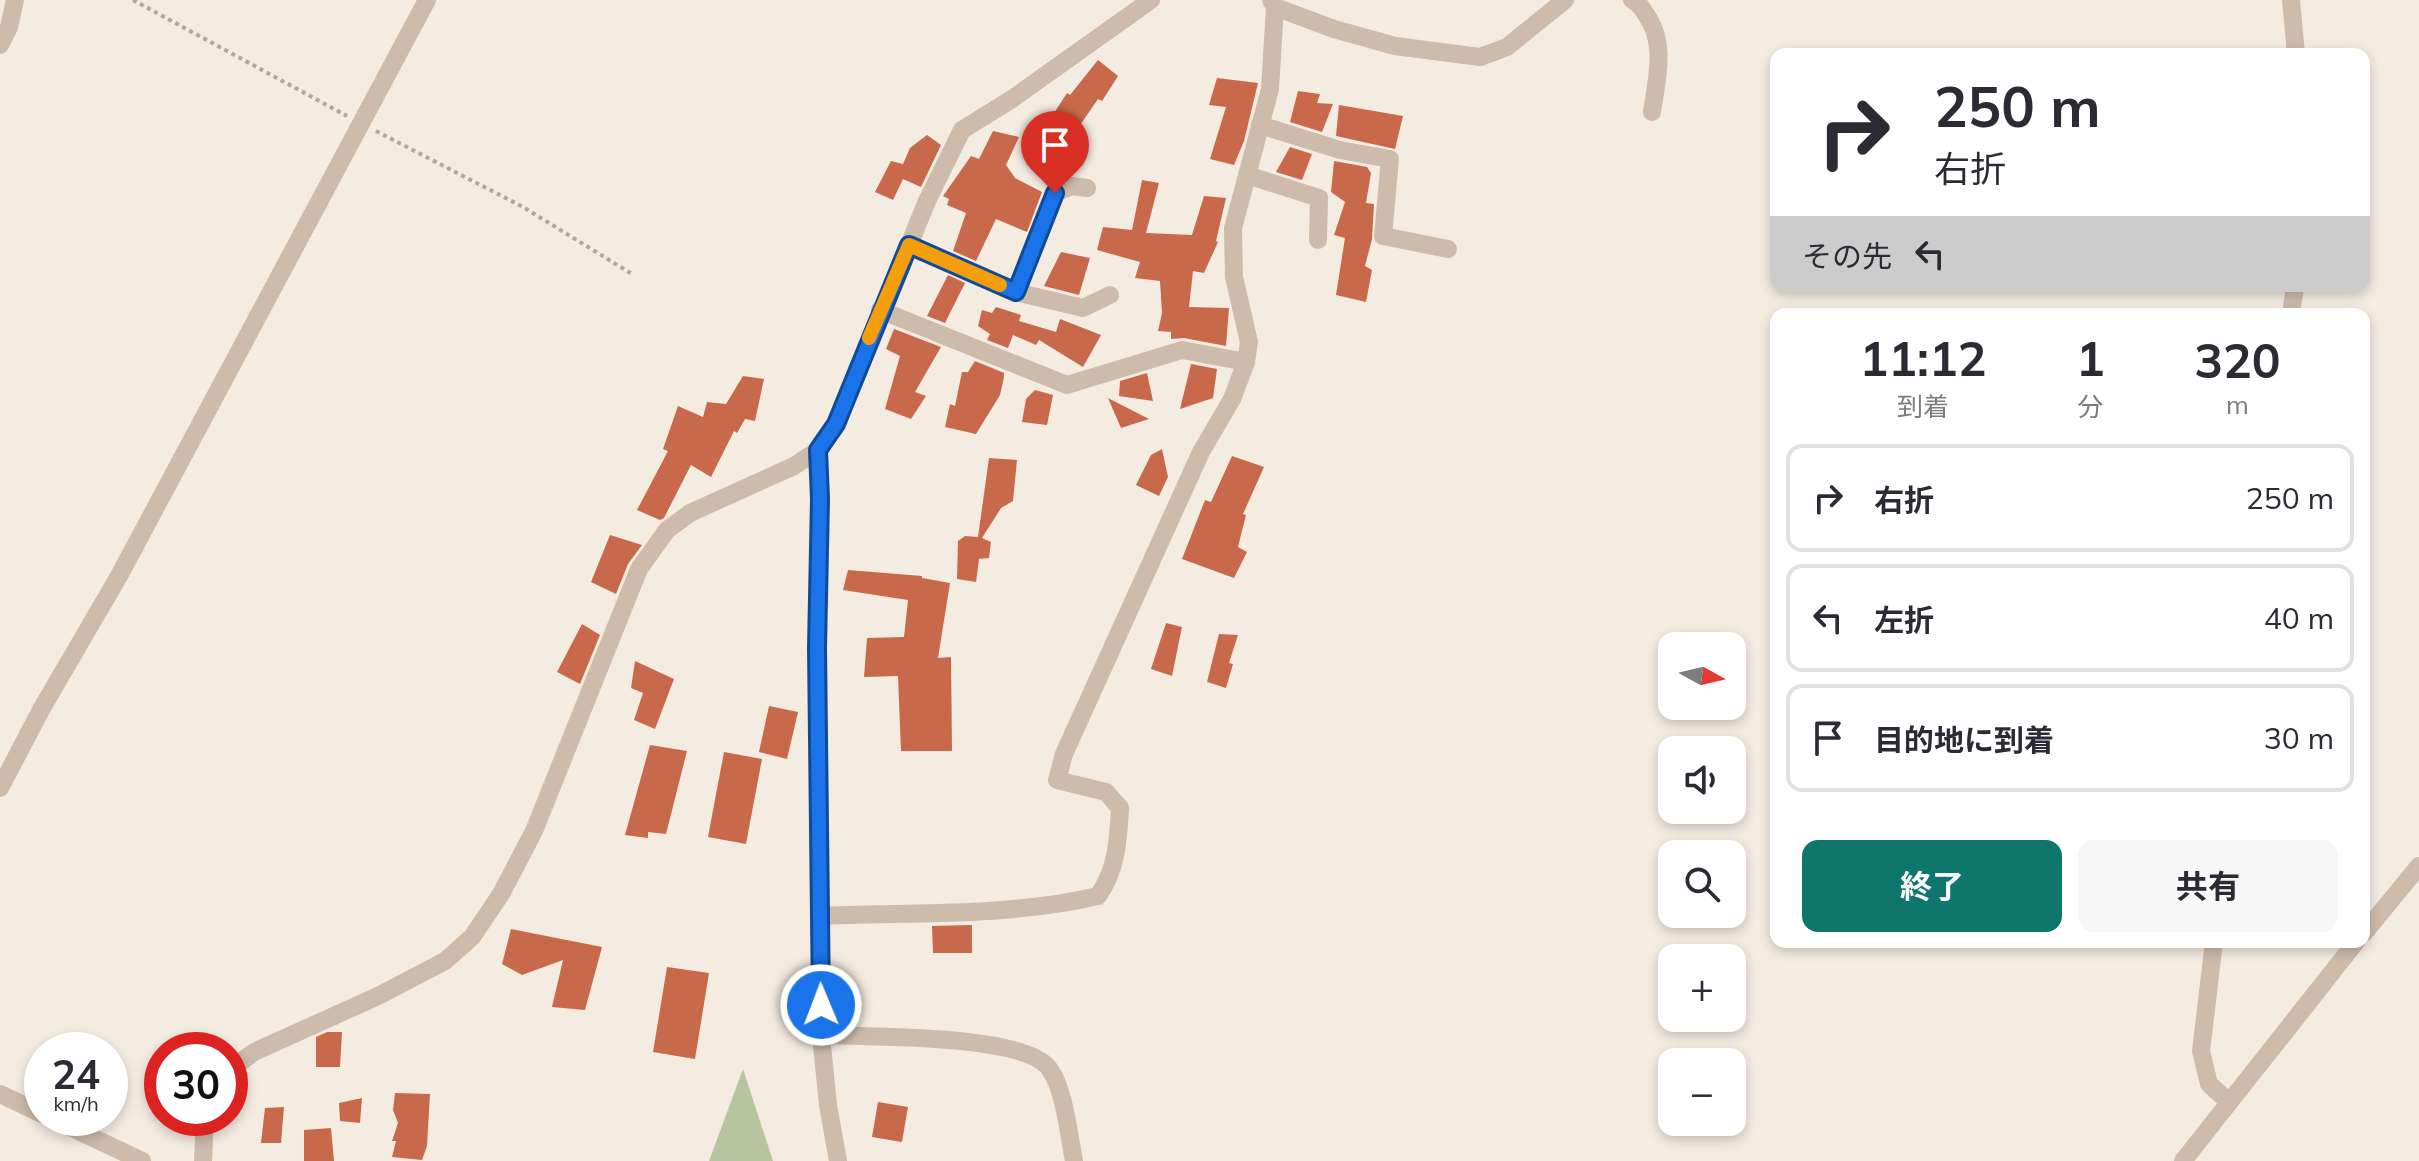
<!DOCTYPE html>
<html lang="ja">
<meta charset="utf-8">
<style>
body{margin:0;font-family:Mulish,"Noto Sans JP",sans-serif;background:#f7f7f7;color:#2b2b33;height:100vh;display:flex;flex-direction:column;font-size:30px;white-space:nowrap}
*{box-sizing:border-box;margin:0}
p{font-size:26px;color:#7c7c81}
.icon{flex:none;width:44px;height:44px;fill:none;stroke:currentColor;stroke-width:2;stroke-linecap:round;stroke-linejoin:round}
.map{position:relative;flex:1;overflow:hidden}
.panel{position:absolute;left:1770px;top:308px;width:600px;height:640px;display:flex;flex-direction:column;background:#fff;border-radius:16px;box-shadow:0 4px 12px #0003}
.panel>*{flex:none}
.top-card{position:absolute;left:1770px;top:48px;width:600px;height:244px;border-radius:16px;box-shadow:0 4px 12px #0003;background:#fff;color:#2b2b33;overflow:hidden}
.needle{width:52px;rotate:98deg}
.tools{position:absolute;left:1658px;top:632px;display:grid;gap:16px}
.tools a{display:grid;place-items:center;width:88px;height:88px;border-radius:16px;background:#fff;box-shadow:0 4px 12px #0003;font-size:40px}
.speed{position:absolute;left:24px;top:1032px;display:flex;gap:16px;font-size:40px;font-weight:700;text-align:center}
.speed>*{display:grid;place-content:center;width:104px;height:104px;border-radius:50%;background:#fff;box-shadow:0 4px 12px #0003;line-height:1}
.speed small{font-size:20px;font-weight:400}
.speed .limit{border:12px solid #d22;background:#fff;color:#111}
.pin{position:absolute;display:grid;place-items:center;width:68px;height:68px;color:#fff;margin:-82px -34px;border-radius:50% 50% 50% 0;rotate:-45deg;box-shadow:0 0 8px #0007}
.pin .icon{rotate:45deg}
.me{position:absolute;width:88px;margin:-44px;rotate:359deg;stroke-linejoin:round;filter:drop-shadow(0 0 6px #0008)}
.turn{display:flex;align-items:center;gap:28px;height:168px;padding:0 32px;font-size:36px}
.turn .icon{width:104px;height:104px;stroke-width:2.5}
.turn b{display:block;font-size:56px;line-height:68px}
.then{display:flex;align-items:center;height:76px;padding:0 32px;background:#0003;gap:16px;font-size:30px}
.eta{display:flex;justify-content:space-evenly;align-items:center;height:136px;text-align:center}
.eta b{font-size:48px;font-weight:700;line-height:56px}
.cta{display:flex;gap:16px;margin-top:auto;padding:16px 32px}
.cta a{flex:1;height:92px;border-radius:16px;background:#0f766e;color:#fff;font-size:32px;font-weight:700;line-height:92px;text-align:center}
.cta a+a{background:#f7f7f7;color:#2b2b33}
ul{padding:0;list-style:none}
li{display:flex;align-items:center;gap:24px;height:108px;margin:0 16px 12px;padding:0 16px;border:4px solid #e1e1e2;border-radius:16px}
li div{flex:1}
li b{display:block;font-size:30px}
li em{font-style:normal}
.map>svg:first-child{display:block}
.green{fill:#b8c4a0}
.building{fill:#c8694b}
.lines{fill:none;stroke-linecap:round;stroke-linejoin:round}
.path{stroke:#b9a596;stroke-width:4;stroke-dasharray:4 4;stroke-linecap:butt}
.street{stroke:#cdbbac;stroke-width:18}
.route-casing{stroke:#114b97;stroke-width:20}
.route{stroke:#1a73e8;stroke-width:14}
.slow{stroke:#f59e0b;stroke-width:14}
</style>
<div class="map">
<svg width="2419" height="1161" viewBox="0 0 2419 1161">
<rect width="100%" height="100%" fill="#f4ebe1"/>
<polygon class="green" points="743,1069 773,1161 709,1161"/>
<g class="building">
<polygon points="1098,60 1118,76 1102,101 1098,99 1078,128 1055,118 1065,123 1052,148 1038,138 1067,93 1070,95"/>
<polygon points="1217,78 1258,83 1244,141 1234,165 1210,159 1226,107 1209,105"/>
<polygon points="1298,91 1320,94 1317,103 1333,104 1322,132 1290,122"/>
<polygon points="1339,105 1403,116 1395,149 1336,136"/>
<polygon points="993,131 1019,137 1006,165 1015,178 1042,192 1027,232 996,219 976,261 953,251 966,213 947,205 949,199 943,196 971,156 979,159"/>
<polygon points="927,135 941,145 921,187 903,179 893,200 875,192 891,161 903,164 910,148"/>
<polygon points="1290,147 1312,154 1302,180 1276,172"/>
<polygon points="1334,161 1367,167 1371,173 1366,203 1374,204 1372,239 1365,266 1372,270 1366,302 1336,295 1345,238 1334,235 1345,202 1331,192"/>
<polygon points="1142,180 1159,183 1146,233 1192,235 1204,196 1226,198 1216,241 1218,242 1204,273 1193,271 1189,307 1229,308 1226,346 1184,338 1171,339 1171,332 1158,331 1162,313 1160,281 1135,278 1140,262 1097,250 1103,227 1132,230"/>
<polygon points="1061,252 1090,258 1079,295 1044,286"/>
<polygon points="948,275 965,283 945,323 927,316"/>
<polygon points="996,307 1021,315 1019,321 1056,332 1060,319 1101,335 1083,367 1039,340 1036,345 1013,335 1008,348 987,340 990,334 978,326 982,310 992,313"/>
<polygon points="894,329 941,347 915,392 926,396 911,419 885,409 900,356 886,349"/>
<polygon points="975,361 1004,373 1004,377 1000,395 976,434 945,427 950,404 955,406 962,372 968,372"/>
<polygon points="1191,364 1217,369 1213,398 1180,409"/>
<polygon points="1147,373 1153,401 1119,396 1120,381"/>
<polygon points="743,376 764,379 755,421 745,419 737,433 734,431 711,477 691,465 664,518 660,520 637,510 668,451 663,449 678,406 703,417 707,402 726,404"/>
<polygon points="1035,390 1053,395 1047,425 1022,422 1026,399"/>
<polygon points="1108,398 1149,419 1121,428"/>
<polygon points="1162,449 1168,477 1159,496 1136,485 1151,455"/>
<polygon points="1232,456 1264,467 1243,514 1246,515 1238,547 1247,552 1234,578 1182,559 1205,500 1211,502"/>
<polygon points="989,458 1017,460 1013,501 1001,508 982,538 991,542 989,558 979,559 976,582 957,579 958,541 965,536 978,537"/>
<polygon points="610,535 642,545 628,564 616,594 591,582"/>
<polygon points="848,570 922,576 922,578 950,583 938,658 951,657 952,751 901,751 898,676 864,677 867,638 904,637 908,600 843,590"/>
<polygon points="1166,623 1182,627 1172,676 1151,669"/>
<polygon points="582,624 600,635 580,684 557,672"/>
<polygon points="1219,634 1238,635 1229,663 1233,664 1226,688 1207,682"/>
<polygon points="635,661 674,679 655,729 634,720 643,693 631,688"/>
<polygon points="769,706 798,712 787,759 759,752"/>
<polygon points="650,745 687,751 666,834 648,832 648,838 625,835"/>
<polygon points="724,752 762,759 746,844 708,837"/>
<polygon points="972,925 972,953 933,953 932,926"/>
<polygon points="511,929 602,947 585,1010 552,1007 563,960 522,975 502,964"/>
<polygon points="667,967 709,973 695,1059 653,1052"/>
<polygon points="327,1032 342,1032 340,1067 316,1067 316,1037"/>
<polygon points="395,1093 430,1094 427,1146 422,1160 392,1157 396,1141 392,1141 398,1123 393,1110"/>
<polygon points="362,1098 360,1123 340,1121 339,1103"/>
<polygon points="878,1102 908,1107 902,1142 872,1137"/>
<polygon points="284,1107 281,1143 261,1143 265,1108"/>
<polygon points="331,1128 334,1161 304,1161 304,1130"/>
</g>
<g class="lines">
<g class="path">
<polyline points="133,0 347,116"/>
<polyline points="376,131 523,207 632,274"/>
</g>
<g class="street">
<polyline points="1271,0 1275,7 1334,29 1395,46 1480,57 1507,47 1565,0"/>
<path d="M1632,0C1639,3 1641,7 1645,13C1667,43 1657,77 1652,112"/>
<polyline points="2291,0 2296,54"/>
<polyline points="0,45 9,27 15,0"/>
<polyline points="1260,125 1340,150 1390,159 1383,236 1448,249"/>
<polyline points="1247,175 1319,198 1318,240"/>
<polyline points="909,245 1016,292 1083,308 1110,295"/>
<polyline points="1016,292 1055,193 1072,186 1087,188"/>
<polyline points="880,310 1067,385 1182,350 1246,362"/>
<polyline points="2291,314 2295,286"/>
<polyline points="818,450 820,499 817,648 821,1035 828,1105 838,1161"/>
<polyline points="0,788 42,708 119,576 427,0"/>
<path d="M819,916C909,912 1010,917 1098,896C1117,869 1118,841 1120,808L1106,792L1057,780L1064,754L1201,452L1232,399L1246,362L1249,342L1234,277L1233,228L1270,89L1275,7"/>
<polyline points="2364,933 2419,866"/>
<polyline points="2214,942 2201,1051 2209,1084 2229,1102"/>
<path d="M821,1035C867,1037 1020,1034 1048,1067C1064,1086 1069,1136 1074,1161"/>
<polyline points="230,1070 254,1052 378,996 445,961 472,937 501,894 534,831 639,569 667,530 690,513 794,466 818,450 836,424 927,201 962,130 1012,99 1151,0"/>
<polyline points="0,1094 42,1114"/>
<polyline points="51,1118 142,1161"/>
<polyline points="203,1161 205,1118"/>
<polyline points="2183,1161 2356,942"/>
</g>
</g>
<g class="lines">
<g class="route-casing">
<polyline id="route" points="821,1005 817,648 820,499 818,450 836,424 909,245 1016,292 1055,193"/>
</g>
<use href="#route" class="route"/>
<polyline class="slow" points="869,338 909,245 1000,285"/>
</g>
</svg>
<div class="tools">
<a><svg class="needle" viewBox="-14 -14 28 28"><path d="M0-13l5 13h-10z" fill="#e53935"/><path d="M0 13l5-13h-10z" fill="#7c7c81"/></svg></a>
<a><svg class="icon" aria-label="sound" viewBox="0 0 24 24"><path d="M4 9h4l5-4v14l-5-4H4zM17 9q2 3 0 6"/></svg></a>
<a><svg class="icon" aria-label="search" viewBox="0 0 24 24"><circle cx="10" cy="10" r="6"/><path d="M15 15l6 6"/></svg></a>
<a>+</a>
<a>−</a>
</div>
<div class="speed"><div>24<small>km/h</small></div><div class="limit">30</div></div>
<div class="pin" style="left:1055px;top:193px;background:#d93025"><svg class="icon" aria-label="arrive" viewBox="0 0 24 24"><path d="M6 21V4h12l-3 4 3 4H6"/></svg></div>
<svg class="me" style="left:821px;top:1005px" viewBox="-20 -20 40 40"><circle r="17" fill="#1a73e8" stroke="#fff" stroke-width="3"/><path d="M0-11L8 9 0 5-8 9z" fill="#fff"/></svg>
<div class="top-card">
<div class="turn"><svg class="icon" aria-label="right" viewBox="0 0 24 24"><path d="M7 20v-9h11M14 6l5 5-5 5"/></svg><div><b>250 m</b>右折</div></div>
<div class="then">その先<svg class="icon" aria-label="left" viewBox="0 0 24 24"><path d="M17 20v-9H6M10 6l-5 5 5 5"/></svg></div>
</div>
<section class="panel">
<div class="eta">
<div><b>11:12</b><p>到着</p></div>
<div><b>1</b><p>分</p></div>
<div><b>320</b><p>m</p></div>
</div>
<ul>
<li><svg class="icon" aria-label="right" viewBox="0 0 24 24"><path d="M7 20v-9h11M14 6l5 5-5 5"/></svg><div><b>右折</b></div><em>250 m</em></li>
<li><svg class="icon" aria-label="left" viewBox="0 0 24 24"><path d="M17 20v-9H6M10 6l-5 5 5 5"/></svg><div><b>左折</b></div><em>40 m</em></li>
<li><svg class="icon" aria-label="arrive" viewBox="0 0 24 24"><path d="M6 21V4h12l-3 4 3 4H6"/></svg><div><b>目的地に到着</b></div><em>30 m</em></li>
</ul>
<div class="cta"><a>終了</a><a>共有</a></div>
</section>
</div>
